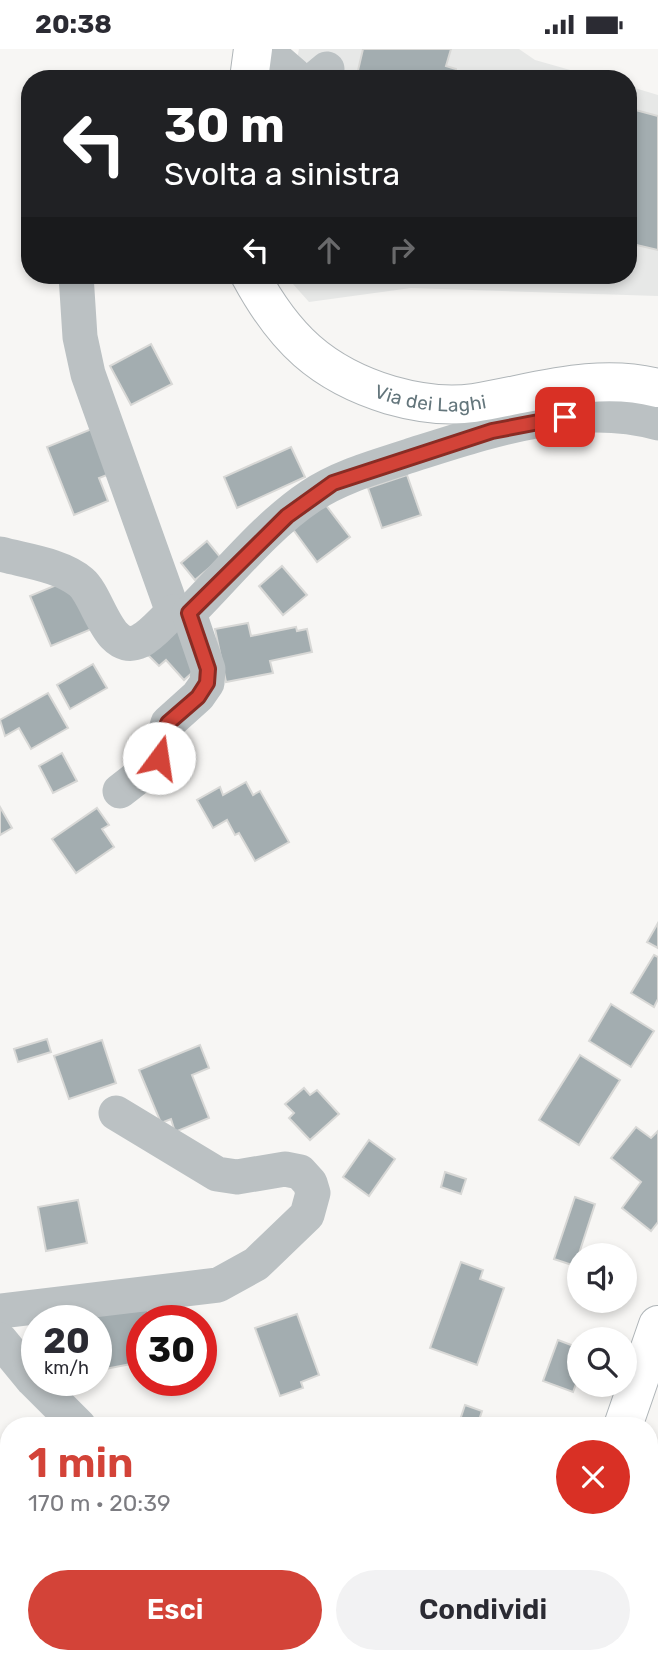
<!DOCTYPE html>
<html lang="it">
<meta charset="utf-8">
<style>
body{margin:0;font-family:Rubik,sans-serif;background:#f2f2f3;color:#2b2b33;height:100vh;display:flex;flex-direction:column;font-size:26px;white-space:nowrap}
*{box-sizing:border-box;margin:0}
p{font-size:23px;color:#7c7c81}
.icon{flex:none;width:38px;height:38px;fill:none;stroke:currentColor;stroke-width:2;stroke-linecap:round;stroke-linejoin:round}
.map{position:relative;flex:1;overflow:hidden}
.side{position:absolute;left:0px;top:1368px;width:658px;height:247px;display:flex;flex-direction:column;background:#fff;border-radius:28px 28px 0 0;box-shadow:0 4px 10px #0003}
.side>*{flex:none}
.guide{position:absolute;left:21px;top:21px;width:616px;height:214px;border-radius:28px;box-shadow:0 4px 10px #0003;background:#202124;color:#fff;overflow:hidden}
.buttons{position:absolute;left:567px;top:1194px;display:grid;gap:14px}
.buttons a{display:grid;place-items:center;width:70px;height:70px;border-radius:50%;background:#fff;box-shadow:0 4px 10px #0003;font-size:35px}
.speed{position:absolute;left:21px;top:1256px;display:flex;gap:14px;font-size:35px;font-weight:700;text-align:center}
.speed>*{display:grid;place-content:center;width:91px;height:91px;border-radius:50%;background:#fff;box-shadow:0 4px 10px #0003;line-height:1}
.speed small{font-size:18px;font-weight:400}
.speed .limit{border:10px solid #d22;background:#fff;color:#111}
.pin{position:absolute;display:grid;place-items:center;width:60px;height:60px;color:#fff;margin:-30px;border-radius:14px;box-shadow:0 4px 10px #0006}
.me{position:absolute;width:77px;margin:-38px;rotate:14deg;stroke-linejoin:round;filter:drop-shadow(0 0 5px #0008)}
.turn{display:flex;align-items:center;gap:24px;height:147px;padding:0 28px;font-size:32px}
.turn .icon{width:91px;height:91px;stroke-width:2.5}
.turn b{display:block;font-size:49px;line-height:60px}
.lanes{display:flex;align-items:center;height:66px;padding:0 28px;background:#0003;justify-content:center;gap:35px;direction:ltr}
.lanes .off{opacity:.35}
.round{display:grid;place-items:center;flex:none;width:74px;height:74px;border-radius:37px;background:#f2f2f3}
.headline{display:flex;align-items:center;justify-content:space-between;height:119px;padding:0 28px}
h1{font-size:42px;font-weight:600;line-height:52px;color:#d34338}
.primary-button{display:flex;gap:14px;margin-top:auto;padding:14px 28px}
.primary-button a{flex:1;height:80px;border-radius:42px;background:#d34338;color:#fff;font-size:28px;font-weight:600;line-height:80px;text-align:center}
.primary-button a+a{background:#f2f2f3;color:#2b2b33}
.status{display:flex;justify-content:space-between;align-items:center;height:49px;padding:0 35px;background:#fff;direction:ltr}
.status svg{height:19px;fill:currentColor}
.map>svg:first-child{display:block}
.built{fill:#e7e8e7}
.building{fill:#a3adb0;stroke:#d8d8d6;stroke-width:2}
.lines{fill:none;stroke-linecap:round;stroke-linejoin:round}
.major-casing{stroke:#afb5b8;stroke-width:40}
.minor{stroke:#bbc1c3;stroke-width:35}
.major{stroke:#fff;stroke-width:38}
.route-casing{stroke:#892c24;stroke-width:18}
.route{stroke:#d34338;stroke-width:12}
.labels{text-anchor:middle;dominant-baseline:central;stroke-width:7;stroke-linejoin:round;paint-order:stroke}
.street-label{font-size:19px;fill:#64767c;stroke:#fff}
</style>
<div class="status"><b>20:38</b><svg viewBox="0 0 49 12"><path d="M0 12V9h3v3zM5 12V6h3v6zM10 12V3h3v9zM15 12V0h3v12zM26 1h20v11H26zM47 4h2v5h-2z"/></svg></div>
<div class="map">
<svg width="658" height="1615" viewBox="0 0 658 1615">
<rect width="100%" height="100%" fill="#f7f6f4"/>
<g class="built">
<polygon points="299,0 519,0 535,11 602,30 293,30"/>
<polygon points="628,37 658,46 658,247 411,239 309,253 285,226 628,226"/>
</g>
<g class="building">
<polygon points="363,0 451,0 446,17 456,20 457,30 356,30"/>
<polygon points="628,59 658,67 658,201 628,194"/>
<polygon points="151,295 172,335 131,356 110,317"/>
<polygon points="94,379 112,424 99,429 108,452 74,466 47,398"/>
<polygon points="291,398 305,428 237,459 224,428"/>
<polygon points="407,426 421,466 382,479 368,439"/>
<polygon points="325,455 350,488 317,513 292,479"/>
<polygon points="207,492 221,509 195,531 181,514"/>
<polygon points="282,517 307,546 283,566 259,537"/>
<polygon points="73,529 94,579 51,597 30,547"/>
<polygon points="177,569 203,614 184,631 166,611 159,617 143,601"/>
<polygon points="248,574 251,587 296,578 297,582 307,580 312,603 270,612 273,624 226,633 215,580"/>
<polygon points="93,615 107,639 70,660 57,636"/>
<polygon points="48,644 68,679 31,700 19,679 5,687 0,671"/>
<polygon points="62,704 77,732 53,744 39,717"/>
<polygon points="246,733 253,746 260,742 289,793 255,812 239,784 235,786 227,771 213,779 197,751 220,738 223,746"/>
<polygon points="0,758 12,779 0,786"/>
<polygon points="97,759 109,776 102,780 114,798 76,824 52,790"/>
<polygon points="658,874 658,899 647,893"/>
<polygon points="654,906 658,908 658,950 654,958 631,944"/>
<polygon points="611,955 654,982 631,1018 589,992"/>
<polygon points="47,990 51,1003 18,1013 14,1000"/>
<polygon points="102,991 116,1034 69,1050 54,1007"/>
<polygon points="200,996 209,1019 192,1026 209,1069 175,1083 171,1070 161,1074 139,1021"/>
<polygon points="580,1006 620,1031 579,1096 539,1071"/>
<polygon points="304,1039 310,1046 317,1041 339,1065 310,1091 289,1069 294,1064 285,1055"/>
<polygon points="636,1078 651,1089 658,1082 658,1173 651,1182 622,1159 641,1133 611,1109"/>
<polygon points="369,1091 395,1110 369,1147 343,1128"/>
<polygon points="445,1123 466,1130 461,1145 441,1138"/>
<polygon points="575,1148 595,1155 575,1217 554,1210"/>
<polygon points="78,1151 87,1194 46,1202 38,1158"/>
<polygon points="461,1213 483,1221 480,1230 504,1239 477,1316 430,1299"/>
<polygon points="146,1250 150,1272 142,1272 142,1300 133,1301 136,1314 100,1321 96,1272 91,1272 89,1261"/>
<polygon points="297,1265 319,1326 301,1333 303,1339 280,1347 255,1279"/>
<polygon points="558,1291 579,1299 579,1327 573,1343 543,1332"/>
<polygon points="465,1356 482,1362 477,1377 464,1377 459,1374"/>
<polygon points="658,1487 658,1526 653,1526 649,1488"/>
<polygon points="649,1564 658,1566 658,1596 649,1594"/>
<polygon points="649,1602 658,1602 658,1615 617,1615 618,1606 649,1606"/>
<polygon points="472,1606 520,1606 519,1612 491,1615 473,1615"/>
</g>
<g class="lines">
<g class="major-casing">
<g id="major">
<polyline points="249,30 253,0"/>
<path id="s1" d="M250,226C284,289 321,325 390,346C418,354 446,358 474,354C535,344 596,323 658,339"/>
<polyline points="623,1377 658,1276"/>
<polyline points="555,1615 557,1606"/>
</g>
</g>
<g class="minor">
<polyline points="264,0 294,26 276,30"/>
<polyline points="315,30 327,20"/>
<polyline points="76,226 80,288 88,325 173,563"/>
<path d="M0,505C26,512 61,516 81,533C99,548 108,607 140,592C152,586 163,572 173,563L189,564C227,526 267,476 311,447C341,427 376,418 409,407C488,382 576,351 658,374"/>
<polyline points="120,742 156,714 168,674 198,647 207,634 208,620 189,564"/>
<polyline points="0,1262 218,1236 256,1215 307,1166 313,1144 310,1134 300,1123 285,1120 237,1128 217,1125 116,1064"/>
<polyline points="0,1291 33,1331 79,1377"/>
<polyline points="0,1614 13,1606"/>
</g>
<use href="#major" class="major"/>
</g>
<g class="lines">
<g class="route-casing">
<polyline id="route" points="159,709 168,674 198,648 207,634 208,620 189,564 287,467 333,434 492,382 565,368"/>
</g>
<use href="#route" class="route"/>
</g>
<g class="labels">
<g class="street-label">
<text stroke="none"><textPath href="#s1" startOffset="231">Via dei Laghi</textPath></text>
</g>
</g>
</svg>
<div class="buttons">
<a><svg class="icon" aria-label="sound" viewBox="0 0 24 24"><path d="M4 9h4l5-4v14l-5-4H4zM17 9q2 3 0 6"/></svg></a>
<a><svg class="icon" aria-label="search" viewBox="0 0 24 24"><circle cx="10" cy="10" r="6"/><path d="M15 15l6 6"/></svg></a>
</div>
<div class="speed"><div>20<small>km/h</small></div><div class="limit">30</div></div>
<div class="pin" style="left:565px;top:368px;background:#d93025"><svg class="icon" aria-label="arrive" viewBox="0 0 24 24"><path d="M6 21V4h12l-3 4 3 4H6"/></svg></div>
<svg class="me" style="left:159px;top:709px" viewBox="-20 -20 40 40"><circle r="19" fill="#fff"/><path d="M0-13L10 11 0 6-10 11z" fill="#d34338"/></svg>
<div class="guide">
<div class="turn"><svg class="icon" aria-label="left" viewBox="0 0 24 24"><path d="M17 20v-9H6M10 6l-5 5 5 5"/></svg><div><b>30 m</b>Svolta a sinistra</div></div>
<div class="lanes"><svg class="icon" aria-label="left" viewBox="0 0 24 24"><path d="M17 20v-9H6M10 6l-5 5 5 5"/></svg><svg class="icon off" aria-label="ahead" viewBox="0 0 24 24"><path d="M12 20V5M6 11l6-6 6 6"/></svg><svg class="icon off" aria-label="right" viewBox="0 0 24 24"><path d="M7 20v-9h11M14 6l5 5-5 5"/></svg></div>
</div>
<section class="side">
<div class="headline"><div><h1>1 min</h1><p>170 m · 20:39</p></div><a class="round" style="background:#d93025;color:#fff"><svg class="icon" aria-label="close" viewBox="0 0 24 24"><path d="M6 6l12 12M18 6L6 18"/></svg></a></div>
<div class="primary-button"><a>Esci</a><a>Condividi</a></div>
</section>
</div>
